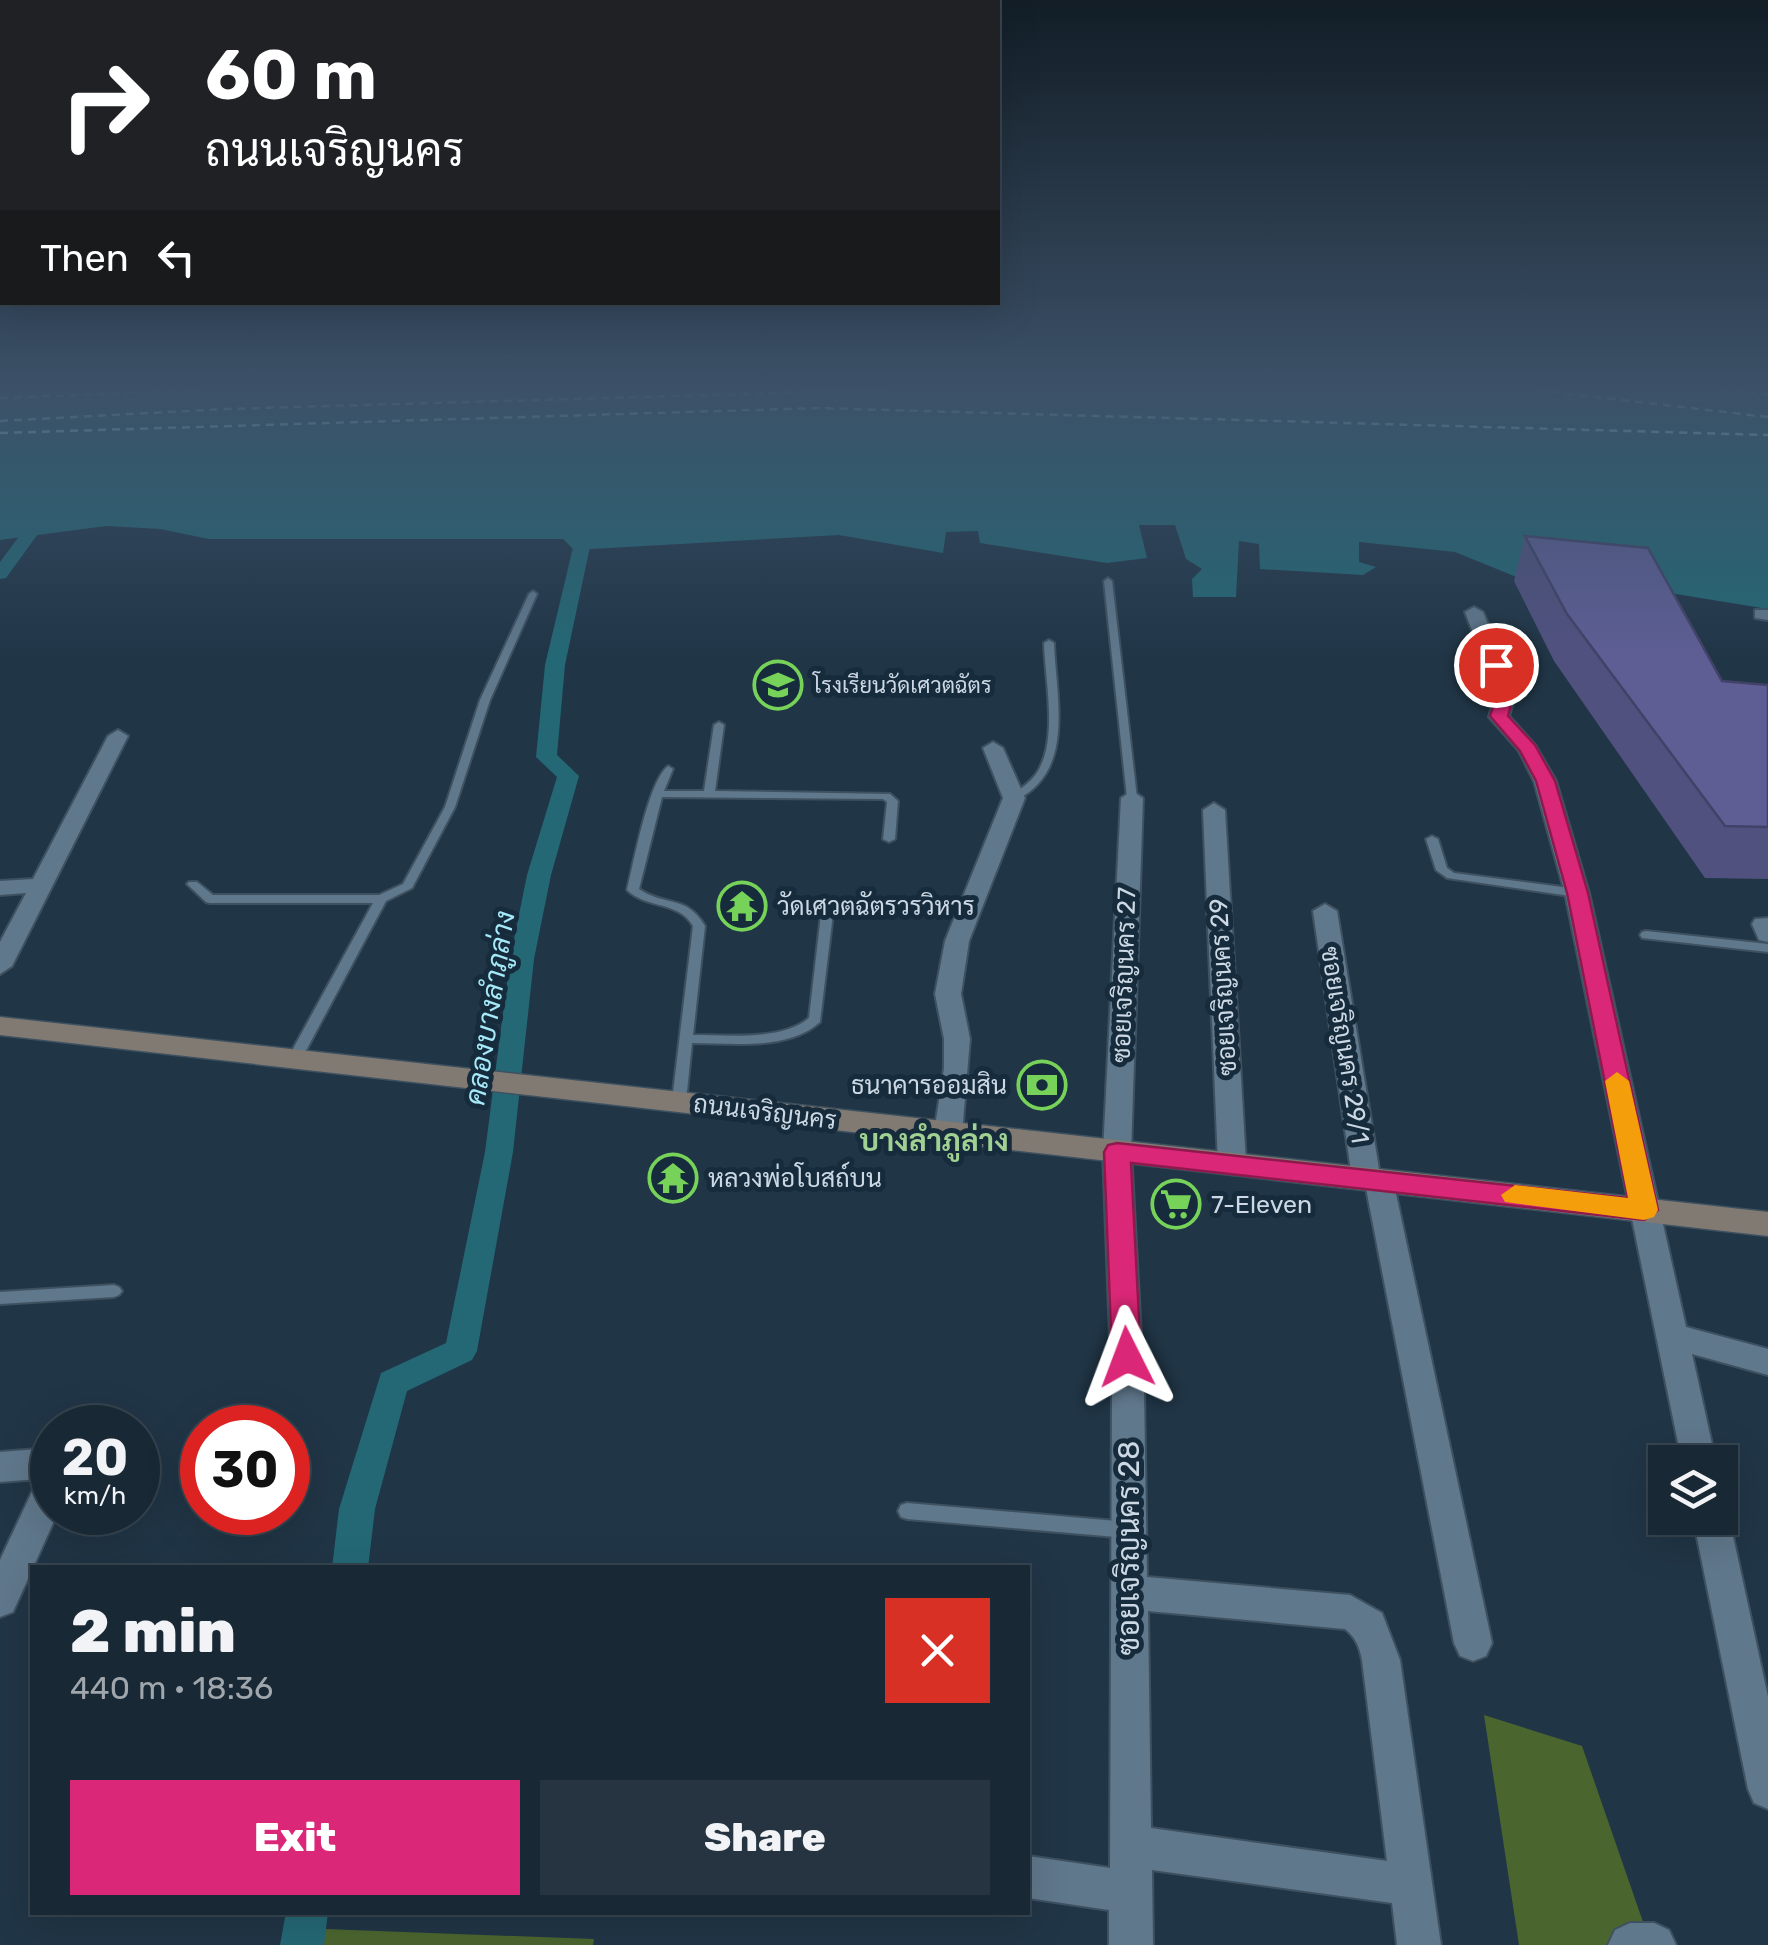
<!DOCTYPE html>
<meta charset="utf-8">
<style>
body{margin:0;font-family:Rubik,Sarabun,sans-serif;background:#253440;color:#f1f3f6;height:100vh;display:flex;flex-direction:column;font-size:38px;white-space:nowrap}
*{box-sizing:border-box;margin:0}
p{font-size:32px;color:#9fa6ac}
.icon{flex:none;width:55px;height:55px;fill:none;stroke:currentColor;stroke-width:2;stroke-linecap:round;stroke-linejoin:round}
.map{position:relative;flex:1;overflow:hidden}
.details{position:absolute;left:30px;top:1565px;width:1000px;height:350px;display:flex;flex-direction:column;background:#182834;border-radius:0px;box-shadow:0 10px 40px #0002,0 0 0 2px #36444f}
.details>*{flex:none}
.top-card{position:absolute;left:0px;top:0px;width:1000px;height:305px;box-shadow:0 10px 40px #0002,0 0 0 2px #36444f;background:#202124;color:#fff;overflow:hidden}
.tools{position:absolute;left:1648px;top:1445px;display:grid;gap:20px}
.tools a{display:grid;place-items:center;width:90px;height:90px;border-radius:0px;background:#182834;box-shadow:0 10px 40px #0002,0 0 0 2px #36444f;font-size:50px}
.speed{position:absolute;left:30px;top:1405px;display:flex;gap:20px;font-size:50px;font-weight:700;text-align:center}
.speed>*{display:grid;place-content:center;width:130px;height:130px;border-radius:50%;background:#182834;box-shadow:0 10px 40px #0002,0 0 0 2px #36444f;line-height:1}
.speed small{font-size:25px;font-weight:400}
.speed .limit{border:15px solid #d22;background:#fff;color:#111}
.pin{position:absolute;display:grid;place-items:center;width:85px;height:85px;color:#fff;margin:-42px;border:5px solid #fff;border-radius:50%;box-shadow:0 2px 10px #0007}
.me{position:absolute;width:110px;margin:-55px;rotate:357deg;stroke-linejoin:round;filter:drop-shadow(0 0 8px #0008)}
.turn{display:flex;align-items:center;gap:35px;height:210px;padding:0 40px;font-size:45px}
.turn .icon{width:130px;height:130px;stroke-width:2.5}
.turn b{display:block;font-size:70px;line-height:85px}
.then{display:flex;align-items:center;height:95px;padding:0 40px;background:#0003;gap:20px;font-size:38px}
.round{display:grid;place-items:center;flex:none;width:105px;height:105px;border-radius:0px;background:#253440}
.head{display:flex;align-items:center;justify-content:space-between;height:170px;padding:0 40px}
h1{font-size:60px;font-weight:800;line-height:75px}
.primary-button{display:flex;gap:20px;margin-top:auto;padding:20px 40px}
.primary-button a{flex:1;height:115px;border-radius:0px;background:#db2777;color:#fff;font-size:40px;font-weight:800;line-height:115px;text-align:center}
.primary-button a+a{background:#253440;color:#f1f3f6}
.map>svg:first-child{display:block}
.green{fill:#4b652f}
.water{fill:#246875}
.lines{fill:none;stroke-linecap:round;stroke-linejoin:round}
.canal{fill:#246875;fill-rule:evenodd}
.ferry{stroke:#a6e9f8;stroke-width:2.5;stroke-dasharray:8 6;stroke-linecap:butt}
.service-casing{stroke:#3e5160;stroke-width:4}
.minor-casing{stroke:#3e5160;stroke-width:4}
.secondary-casing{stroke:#3e5160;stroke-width:3}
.service{fill:#60788c;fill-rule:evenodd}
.minor{fill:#60788c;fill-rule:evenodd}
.secondary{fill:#817a72;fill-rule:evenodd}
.wall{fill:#515180}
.building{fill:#5e5e95;stroke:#424268;stroke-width:2.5}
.route{fill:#db2777;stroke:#8e194d;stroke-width:2.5}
.slow{fill:#f59e0b}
.labels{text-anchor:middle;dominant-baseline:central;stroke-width:10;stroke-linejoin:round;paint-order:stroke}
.far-poi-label{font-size:22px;fill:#ccd9e4;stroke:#162b3c;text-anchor:start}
.poi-label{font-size:25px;fill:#ccd9e4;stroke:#162b3c;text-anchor:start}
.street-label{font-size:25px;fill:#ccd9e4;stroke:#162b3c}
.water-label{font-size:28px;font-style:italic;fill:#a6e9f8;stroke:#162b3c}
.quarter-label{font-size:30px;font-weight:bold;fill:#a0d092;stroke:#162b3c}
.near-street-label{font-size:30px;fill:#ccd9e4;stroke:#162b3c}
</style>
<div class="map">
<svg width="1768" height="1945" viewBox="0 0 1768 1945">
<rect width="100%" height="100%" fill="#203546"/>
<g class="green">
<polygon points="1484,1715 1582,1746 1651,1945 1519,1945"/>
<polygon points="325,1929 594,1939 593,1945 322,1945"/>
</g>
<polygon class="water" points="0,387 1768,387 1768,609 1633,587 1514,576 1455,552 1359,542 1359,562 1376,567 1363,575 1260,569 1259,544 1239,541 1236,597 1193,597 1192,579 1202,569 1186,559 1175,525 1139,525 1147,558 1107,563 980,543 978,531 946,532 943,553 839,535 574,550 563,539 209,539 160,529 106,526 0,540"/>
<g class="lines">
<g class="canal">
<polygon points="588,513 596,518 565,665 557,755 579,776 551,875 534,959 513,1152 477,1351 472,1360 407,1391 375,1509 368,1568 332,1568 339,1509 381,1373 446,1343 485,1152 510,959 527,875 557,777 536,757 545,665 580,518"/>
<polygon points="29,523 43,527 6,578 0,579 0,562"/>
<polygon points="286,1912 328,1912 324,1945 280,1945"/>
</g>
<g class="ferry">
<polyline points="1510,387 1768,417"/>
<polyline points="1678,387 1768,394"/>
<polyline points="0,398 280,387"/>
<polyline points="0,421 225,409 984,387"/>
<polyline points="0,433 818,408 1768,435"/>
</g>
<g class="service-casing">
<g id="service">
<polygon points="1108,578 1112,581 1137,798 1132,801 1127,798 1104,581"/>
<polygon points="533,591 537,594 490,700 455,807 412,888 386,901 302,1058 300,1061 290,1061 288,1058 373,903 210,903 206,902 187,884 189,882 197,882 213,895 379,895 403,884 445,807 480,700 529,594"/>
<path d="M1049,640L1054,643C1056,698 1076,773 1014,801L1009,798C1019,789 1031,783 1038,771C1058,737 1045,681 1044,643Z"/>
<path d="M719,722L724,725L715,791L890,794L898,801L895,839L889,842L883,839L887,802L883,799L662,797L639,889C665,907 686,894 705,926L693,1035C727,1035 782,1041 809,1018L821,914L827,910L833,914L820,1022C788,1051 732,1043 692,1043L686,1101L684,1104H674L672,1101L693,926C679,901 647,909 627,890C634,862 648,782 668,766L673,769L664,791H704L714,725Z"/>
<polygon points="1432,836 1438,839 1447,868 1454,873 1577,889 1583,893 1577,897 1447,878 1436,870 1426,839"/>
<polygon points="1646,931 1768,944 1768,952 1642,938 1640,935 1642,932"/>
<polygon points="114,1285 119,1287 122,1291 119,1295 114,1297 0,1304 0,1292"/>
<polygon points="907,1503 1128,1522 1134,1524 1137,1530 1134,1536 1128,1538 907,1519 901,1517 898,1511 901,1505"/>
</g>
</g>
<g class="minor-casing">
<g id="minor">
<polygon points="1474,607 1483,612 1516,692 1509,716 1535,745 1556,781 1589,893 1686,1327 1768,1349 1768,1375 1692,1354 1716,1462 1682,1462 1565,893 1534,781 1519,751 1489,717 1496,692 1465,612"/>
<polygon points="1755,610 1768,610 1768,620 1755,618"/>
<polygon points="118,730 128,736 12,966 0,974 0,942 26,893 0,895 0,881 33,879 108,736"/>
<polygon points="993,742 1003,748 1025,798 969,941 961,994 970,1039 962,1133 958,1140 938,1140 934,1133 944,1068 944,1039 935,994 945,941 1003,798 983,748"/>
<path d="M1132,791L1143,798L1131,1152L1144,1391L1147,1577L1350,1595L1382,1613L1400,1660L1441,1945H1397L1392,1903L1152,1870L1153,1945H1109V1910L1028,1898V1856L1110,1868L1112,1391L1103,1152L1121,798ZM1148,1611L1345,1629C1356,1638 1359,1646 1362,1660L1387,1861L1151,1828Z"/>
<polygon points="1214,803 1225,810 1246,1163 1242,1170 1222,1170 1218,1163 1203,810"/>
<polygon points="1325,904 1337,911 1379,1169 1389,1173 1393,1180 1492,1643 1486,1656 1473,1661 1460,1656 1454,1643 1366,1188 1356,1185 1352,1178 1313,911"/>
<polygon points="1768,918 1768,942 1759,940 1752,924 1755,919"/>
<polygon points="52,1448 52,1512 58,1512 13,1612 0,1617 0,1560 38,1479 0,1482 0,1452"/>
<polygon points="1720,1506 1729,1518 1768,1697 1768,1809 1754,1803 1748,1789 1693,1518 1720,1518"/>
<polygon points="1630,1923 1654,1923 1669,1930 1676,1945 1608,1945 1615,1930"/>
</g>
</g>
<g class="secondary-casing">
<polygon id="secondary" points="0,1017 1768,1212 1768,1236 0,1035"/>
</g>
<use href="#service" class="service"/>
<use href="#minor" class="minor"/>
<use href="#secondary" class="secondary"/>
</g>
<polygon class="wall" points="1525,536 1722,681 1768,685 1768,879 1705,878 1554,661 1514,581"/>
<polygon class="building" points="1525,536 1648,548 1722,681 1768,685 1768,827 1725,826 1567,614"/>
<linearGradient id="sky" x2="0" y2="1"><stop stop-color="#121d26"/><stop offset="0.59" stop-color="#3c5168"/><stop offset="1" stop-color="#3c5168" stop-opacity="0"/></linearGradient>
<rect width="1768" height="659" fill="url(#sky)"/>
<path class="route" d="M1496,660C1517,671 1514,696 1508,716L1535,745L1555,781L1588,893L1658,1210L1644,1220L1131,1163L1141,1357L1137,1366H1116L1112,1357L1104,1152L1108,1145L1117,1143L1628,1198L1567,893L1536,781L1520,751L1490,716L1498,692L1487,665Z"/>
<polygon class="slow" points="1617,1072 1629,1081 1658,1210 1654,1217 1644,1220 1505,1202 1501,1195 1515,1185 1628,1198 1605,1081"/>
<defs>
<g id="school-ring" transform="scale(2.5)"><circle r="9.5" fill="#162b3c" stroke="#77d259" stroke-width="1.5"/><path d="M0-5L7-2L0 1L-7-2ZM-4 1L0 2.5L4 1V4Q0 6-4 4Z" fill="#77d259"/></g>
<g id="temple-ring" transform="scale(2.5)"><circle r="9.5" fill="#162b3c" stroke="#77d259" stroke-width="1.5"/><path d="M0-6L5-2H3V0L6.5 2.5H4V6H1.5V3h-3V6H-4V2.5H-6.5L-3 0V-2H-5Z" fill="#77d259"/></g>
<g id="bank-ring" transform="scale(2.5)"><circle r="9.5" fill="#162b3c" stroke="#77d259" stroke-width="1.5"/><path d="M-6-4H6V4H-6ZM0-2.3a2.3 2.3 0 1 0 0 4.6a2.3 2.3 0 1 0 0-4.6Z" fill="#77d259"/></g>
<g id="supermarket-ring" transform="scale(2.5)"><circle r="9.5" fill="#162b3c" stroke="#77d259" stroke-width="1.5"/><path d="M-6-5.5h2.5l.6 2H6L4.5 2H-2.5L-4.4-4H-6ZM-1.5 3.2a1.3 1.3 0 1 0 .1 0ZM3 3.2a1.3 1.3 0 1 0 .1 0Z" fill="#77d259"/></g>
</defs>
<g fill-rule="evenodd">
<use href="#school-ring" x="778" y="685"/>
<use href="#temple-ring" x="742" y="906"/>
<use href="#bank-ring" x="1042" y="1085"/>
<use href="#temple-ring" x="673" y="1178"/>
<use href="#supermarket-ring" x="1176" y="1204"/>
</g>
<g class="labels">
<g class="far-poi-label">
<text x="813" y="685">โรงเรียนวัดเศวตฉัตร</text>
</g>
<g class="poi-label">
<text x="777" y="906">วัดเศวตฉัตรวรวิหาร</text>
<text x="1007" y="1085" text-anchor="end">ธนาคารออมสิน</text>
<text x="708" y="1178">หลวงพ่อโบสถ์บน</text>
<text x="1211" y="1204">7-Eleven</text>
</g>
<g class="street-label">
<text transform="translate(1124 975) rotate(-88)">ซอยเจริญนคร 27</text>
<text transform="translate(1223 987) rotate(-93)">ซอยเจริญนคร 29</text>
<text transform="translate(1345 1045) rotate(81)">ซอยเจริญนคร 29/1</text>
<text transform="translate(765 1112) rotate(7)">ถนนเจริญนคร</text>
</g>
<g class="water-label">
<text transform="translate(490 1008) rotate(-81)">คลองบางลำภูล่าง</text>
</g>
<g class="quarter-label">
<text x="934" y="1141">บางลำภูล่าง</text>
</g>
<g class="near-street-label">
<text transform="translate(1129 1548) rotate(-90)">ซอยเจริญนคร 28</text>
</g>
</g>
</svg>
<div class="tools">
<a><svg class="icon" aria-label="layers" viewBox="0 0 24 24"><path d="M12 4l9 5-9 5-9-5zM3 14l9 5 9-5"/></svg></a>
</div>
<div class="speed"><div>20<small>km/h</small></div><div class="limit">30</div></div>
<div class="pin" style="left:1496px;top:665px;background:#d93025"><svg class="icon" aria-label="arrive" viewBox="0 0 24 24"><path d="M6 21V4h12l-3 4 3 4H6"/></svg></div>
<svg class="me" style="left:1127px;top:1357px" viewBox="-20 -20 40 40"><path d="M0-17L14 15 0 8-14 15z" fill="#db2777" stroke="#fff" stroke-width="4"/></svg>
<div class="top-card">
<div class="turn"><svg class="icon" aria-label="right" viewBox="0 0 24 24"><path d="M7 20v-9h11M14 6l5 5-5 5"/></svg><div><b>60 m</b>ถนนเจริญนคร</div></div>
<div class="then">Then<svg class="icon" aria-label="left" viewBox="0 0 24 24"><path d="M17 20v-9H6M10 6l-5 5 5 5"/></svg></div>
</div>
<section class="details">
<div class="head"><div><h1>2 min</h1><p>440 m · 18:36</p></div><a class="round" style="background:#d93025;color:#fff"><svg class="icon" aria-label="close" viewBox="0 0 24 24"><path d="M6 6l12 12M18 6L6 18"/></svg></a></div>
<div class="primary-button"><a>Exit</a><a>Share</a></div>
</section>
</div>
